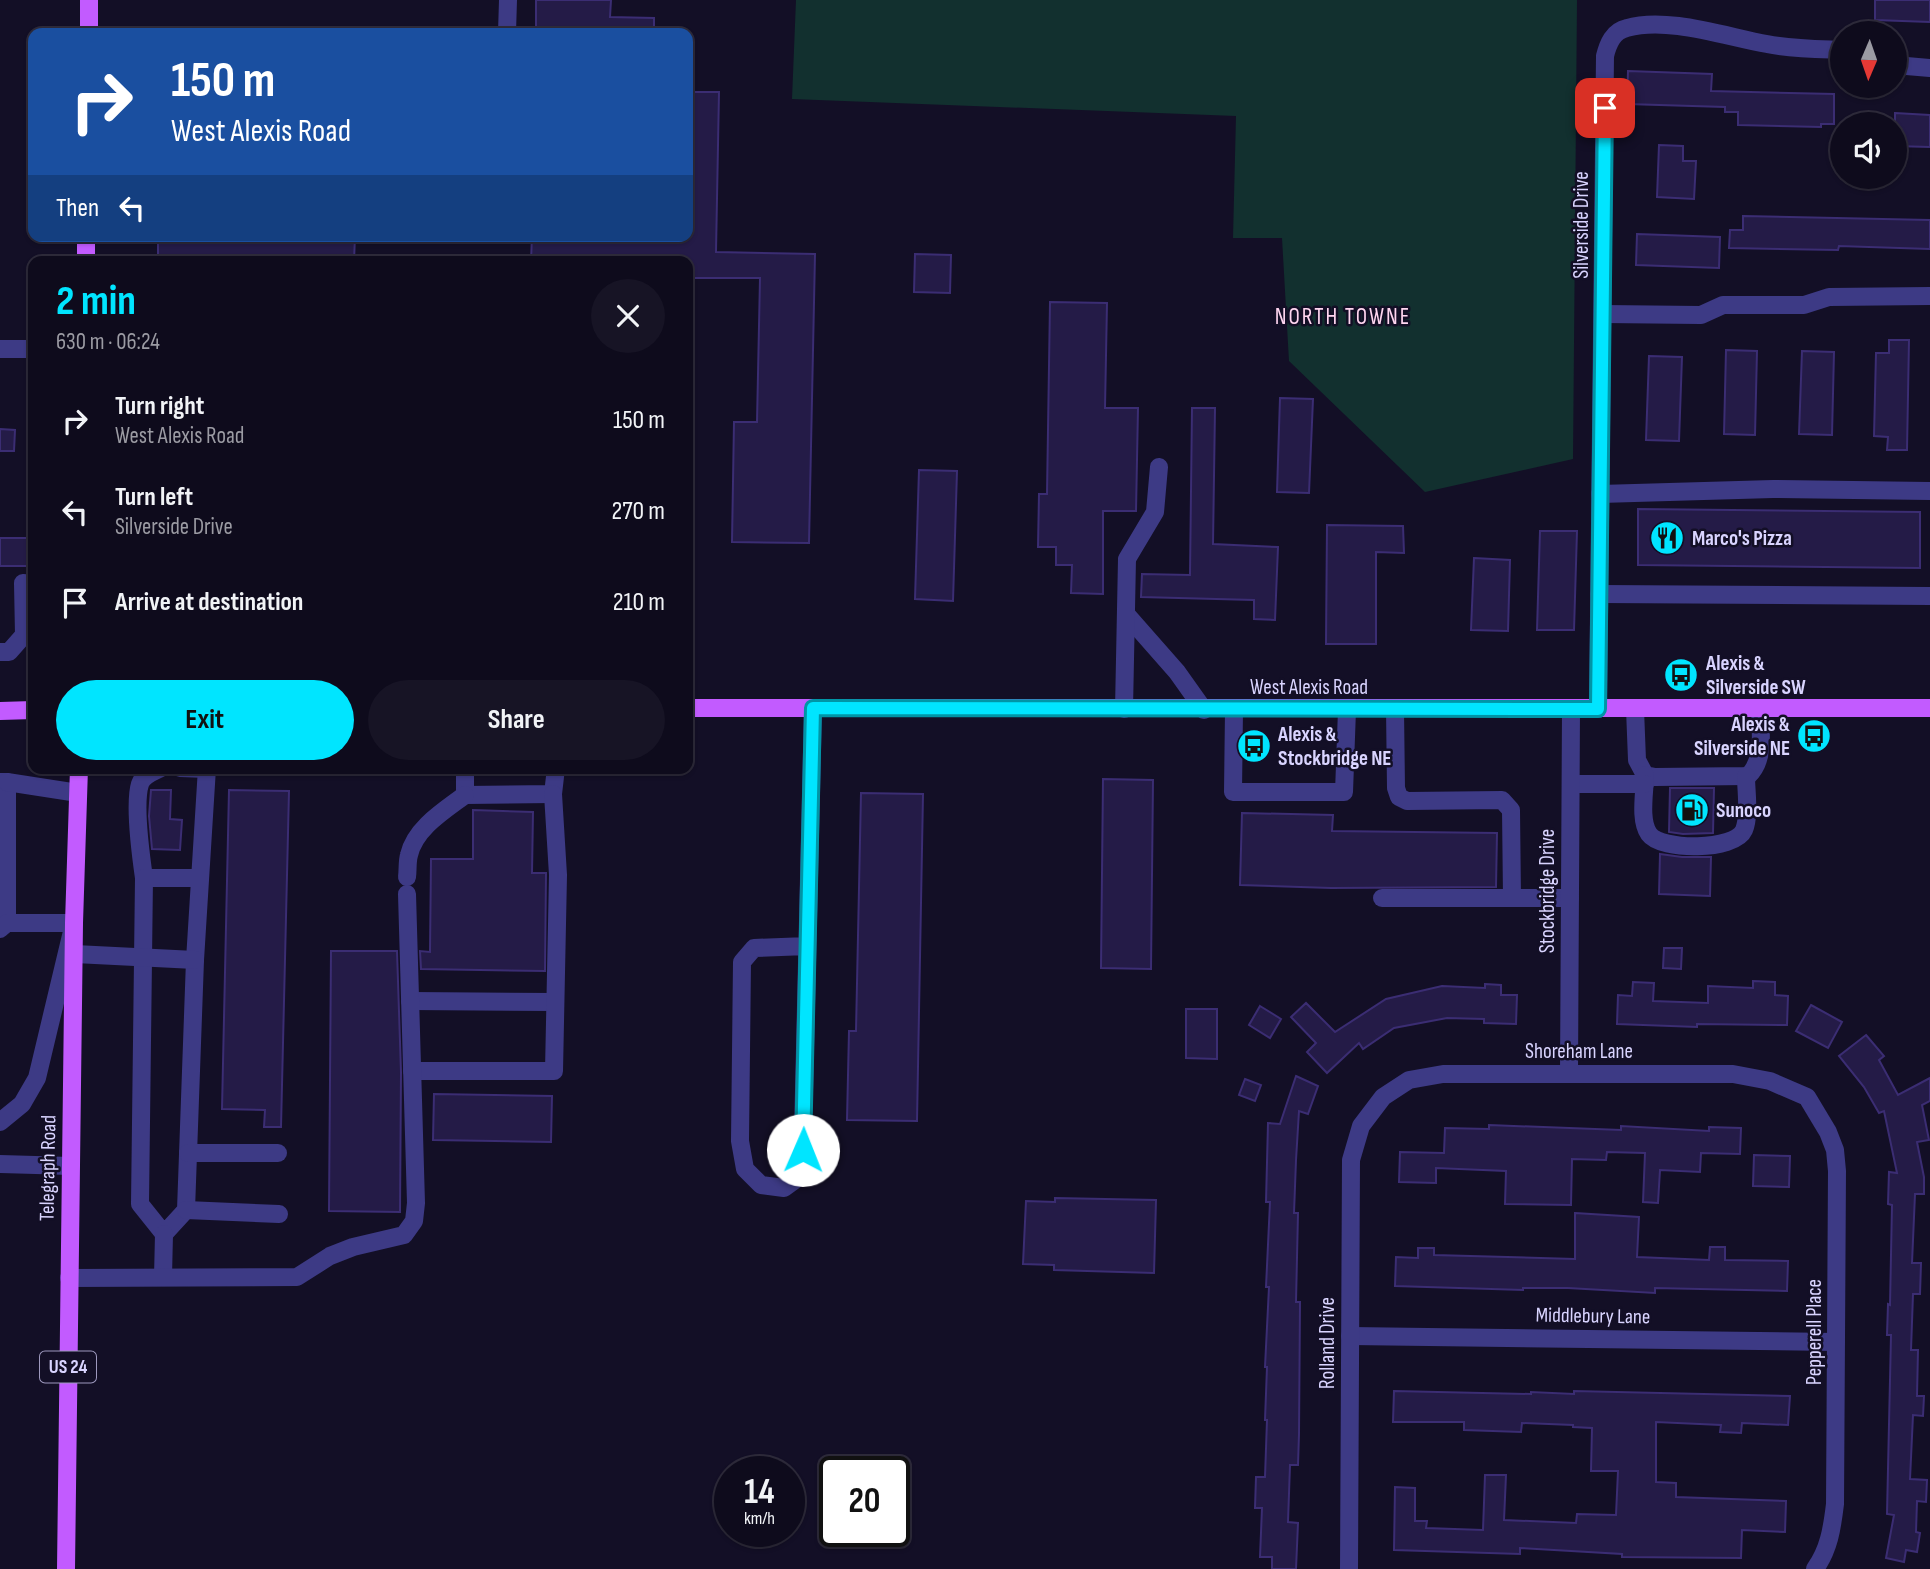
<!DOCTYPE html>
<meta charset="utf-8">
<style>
body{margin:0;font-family:"Sofia Sans Condensed",sans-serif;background:#171425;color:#f1f3f6;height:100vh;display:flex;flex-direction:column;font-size:26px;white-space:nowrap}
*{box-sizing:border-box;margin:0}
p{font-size:23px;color:#9b9ba3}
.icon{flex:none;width:38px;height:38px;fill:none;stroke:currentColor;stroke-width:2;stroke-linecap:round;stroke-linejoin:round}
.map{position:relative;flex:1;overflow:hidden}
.sheet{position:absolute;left:28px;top:256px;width:665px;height:518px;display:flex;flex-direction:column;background:#0e0b1c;border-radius:14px;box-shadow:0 2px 5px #0004,0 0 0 2px #2e2b3b}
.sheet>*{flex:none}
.guide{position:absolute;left:28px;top:28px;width:665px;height:214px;border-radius:14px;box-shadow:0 2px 5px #0004,0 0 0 2px #2e2b3b;background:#1a4fa0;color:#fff;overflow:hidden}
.needle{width:46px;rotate:182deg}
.fabs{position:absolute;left:1830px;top:21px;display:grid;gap:14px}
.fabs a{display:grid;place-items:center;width:77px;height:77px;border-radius:50%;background:#0e0b1c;box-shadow:0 2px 5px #0004,0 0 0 2px #2e2b3b;font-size:35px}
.speed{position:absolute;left:714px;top:1456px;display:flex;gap:14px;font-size:35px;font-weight:700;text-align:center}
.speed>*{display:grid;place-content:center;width:91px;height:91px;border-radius:50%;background:#0e0b1c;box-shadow:0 2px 5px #0004,0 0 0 2px #2e2b3b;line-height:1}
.speed small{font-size:18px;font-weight:400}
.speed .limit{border:4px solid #111;border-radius:10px;background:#fff;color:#111}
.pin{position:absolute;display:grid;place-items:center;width:60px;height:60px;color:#fff;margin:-30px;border-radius:14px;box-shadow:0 4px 10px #0006}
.me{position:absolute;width:77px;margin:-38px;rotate:1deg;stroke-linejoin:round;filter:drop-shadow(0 0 5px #0008)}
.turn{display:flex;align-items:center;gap:24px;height:147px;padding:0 28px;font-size:32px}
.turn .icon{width:91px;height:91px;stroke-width:2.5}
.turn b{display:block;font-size:49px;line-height:60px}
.then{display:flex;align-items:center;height:66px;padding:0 28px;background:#0003;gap:14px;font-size:26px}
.round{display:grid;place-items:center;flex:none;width:74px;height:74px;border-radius:37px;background:#171425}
.headline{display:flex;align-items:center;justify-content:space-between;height:119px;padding:0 28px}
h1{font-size:42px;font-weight:700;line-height:52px;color:#00e5ff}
.button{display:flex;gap:14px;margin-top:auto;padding:14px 28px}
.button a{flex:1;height:80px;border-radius:42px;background:#00e5ff;color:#111;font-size:28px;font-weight:700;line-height:80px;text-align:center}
.button a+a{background:#171425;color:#f1f3f6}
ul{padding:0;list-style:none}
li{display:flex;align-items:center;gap:21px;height:91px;padding:0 28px}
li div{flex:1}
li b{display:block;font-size:26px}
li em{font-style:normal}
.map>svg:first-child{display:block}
.green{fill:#12302f}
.building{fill:#241b47;stroke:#3b2d73;stroke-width:2}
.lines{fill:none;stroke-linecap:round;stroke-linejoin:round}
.minor{stroke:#3d3a85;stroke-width:18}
.major{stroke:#c25bff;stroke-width:18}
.route-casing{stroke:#0095a6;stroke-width:18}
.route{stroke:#00e5ff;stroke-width:12}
.labels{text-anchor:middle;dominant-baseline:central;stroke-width:5;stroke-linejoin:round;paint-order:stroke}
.shield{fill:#130f26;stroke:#9e99be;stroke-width:2}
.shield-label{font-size:19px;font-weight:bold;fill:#d9d4ff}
.street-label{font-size:21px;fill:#d9d4ff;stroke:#130f26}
.poi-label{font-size:21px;font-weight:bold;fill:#d9d4ff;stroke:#130f26;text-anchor:start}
.neighbourhood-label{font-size:23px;letter-spacing:2px;fill:#ffd6f0;stroke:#130f26}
</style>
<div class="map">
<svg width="1930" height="1569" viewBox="0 0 1930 1569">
<rect width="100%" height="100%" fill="#130f26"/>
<polygon class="green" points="796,0 1577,0 1573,459 1425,492 1289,361 1282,238 1233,238 1236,116 792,99"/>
<g class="building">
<polygon points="536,0 611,0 610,17 654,18 654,33 536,33"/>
<polygon points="1875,0 1930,0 1930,22 1875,20"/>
<polygon points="1628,71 1712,74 1711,91 1834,94 1834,124 1821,124 1821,127 1738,125 1738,112 1725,112 1725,107 1627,104"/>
<polygon points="688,92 719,92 716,252 815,254 809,543 732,542 734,422 757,422 760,278 688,278 688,261 531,261 532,236 688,236"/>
<polygon points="1895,113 1930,115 1930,147 1895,146"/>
<polygon points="1659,145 1683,146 1683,161 1696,161 1694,199 1657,197"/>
<polygon points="1743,216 1930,220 1930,249 1839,246 1838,250 1729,248 1730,230 1743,230"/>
<polygon points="1637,234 1720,237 1719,268 1636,265"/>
<polygon points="158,236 355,236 354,261 158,261"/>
<polygon points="915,254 951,255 950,293 914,292"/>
<polygon points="1050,302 1107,303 1105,408 1138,408 1136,511 1103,511 1103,594 1071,593 1072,565 1056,565 1056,547 1038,547 1039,494 1047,494"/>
<polygon points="1889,340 1909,340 1907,450 1887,450 1888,437 1874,436 1876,353 1889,353"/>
<polygon points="1726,350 1757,351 1755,435 1724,434"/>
<polygon points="1802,351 1834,352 1832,435 1799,434"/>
<polygon points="1649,356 1682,357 1679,441 1646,440"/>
<polygon points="1280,398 1313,399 1309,493 1277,492"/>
<polygon points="1192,408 1215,408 1213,544 1278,547 1275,620 1254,619 1254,600 1141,597 1142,574 1190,575"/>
<polygon points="0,429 15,430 14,451 0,451"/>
<polygon points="919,470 957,471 953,601 915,599"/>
<polygon points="1638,509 1920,512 1920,568 1638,565"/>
<polygon points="1327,525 1403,526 1404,553 1376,552 1376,644 1326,644"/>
<polygon points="1540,531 1577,531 1574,630 1537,630"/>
<rect x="0" y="538" width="30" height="28"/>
<polygon points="1474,558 1510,560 1508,631 1471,630"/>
<polygon points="1103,779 1153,780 1151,969 1101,968"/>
<polygon points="1670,788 1714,788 1713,833 1683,834 1669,832"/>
<polygon points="151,790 171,790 170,819 182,820 180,850 152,849 149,816"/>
<polygon points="229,790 289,791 281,1127 264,1127 265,1110 222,1109"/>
<polygon points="861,793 923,794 917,1121 847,1120 849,1031 856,1031"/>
<polygon points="473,810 533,812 532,873 546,873 545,971 421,969 420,951 430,952 431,859 473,859"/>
<polygon points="1242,813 1333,815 1332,831 1497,833 1496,887 1331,888 1240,885"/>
<polygon points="1660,854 1682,857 1711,857 1710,896 1659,894"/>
<polygon points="1664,948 1682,948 1681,969 1663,968"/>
<polygon points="331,951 397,951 401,1072 400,1212 329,1211"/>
<polygon points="1753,981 1775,982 1775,995 1788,996 1787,1025 1697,1024 1697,1027 1617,1024 1618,995 1632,996 1633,982 1654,983 1653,1001 1708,1003 1708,986 1753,988"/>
<polygon points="1485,984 1501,985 1501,995 1517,995 1516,1024 1484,1023 1484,1019 1447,1018 1394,1028 1363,1049 1359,1043 1327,1073 1307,1052 1316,1043 1291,1017 1306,1003 1335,1032 1386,999 1442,986 1485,988"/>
<polygon points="1811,1005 1842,1022 1828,1048 1796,1031"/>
<polygon points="1260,1006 1281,1019 1270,1038 1249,1025"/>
<polygon points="1186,1009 1217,1009 1217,1059 1186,1058"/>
<polygon points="1866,1035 1884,1056 1879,1060 1898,1095 1930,1078 1930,1101 1922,1105 1929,1140 1917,1142 1924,1177 1924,1194 1915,1194 1912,1263 1921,1263 1920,1294 1913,1294 1911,1350 1918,1350 1917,1396 1924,1396 1923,1416 1913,1415 1910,1479 1927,1480 1926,1502 1917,1501 1916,1532 1920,1533 1917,1552 1906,1550 1904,1562 1886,1558 1894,1515 1887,1514 1891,1335 1887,1335 1888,1304 1890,1305 1892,1205 1888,1204 1889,1172 1897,1173 1884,1111 1879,1113 1864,1087 1839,1056"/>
<polygon points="1296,1076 1318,1086 1308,1114 1299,1111 1296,1160 1294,1213 1298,1213 1296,1302 1300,1302 1299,1434 1298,1465 1290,1465 1288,1522 1298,1523 1296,1569 1272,1569 1272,1557 1260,1557 1262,1508 1255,1508 1256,1477 1265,1477 1267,1420 1265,1420 1267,1367 1265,1367 1269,1287 1266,1287 1270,1202 1266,1202 1268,1123 1280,1124"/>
<polygon points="1245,1079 1261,1085 1255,1101 1239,1095"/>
<polygon points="434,1094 552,1096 551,1142 433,1140"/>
<polygon points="1489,1125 1621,1130 1621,1126 1709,1131 1709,1127 1741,1128 1740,1154 1701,1153 1700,1172 1660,1170 1658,1203 1643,1202 1645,1153 1607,1152 1606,1160 1572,1159 1571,1205 1505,1204 1506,1171 1436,1168 1436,1183 1399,1182 1400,1152 1444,1153 1445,1128 1489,1129"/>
<polygon points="1754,1155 1790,1156 1789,1187 1753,1186"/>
<polygon points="1055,1198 1156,1200 1154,1273 1054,1270 1054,1265 1023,1264 1026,1201 1055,1202"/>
<polygon points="1575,1213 1639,1217 1637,1257 1709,1260 1710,1247 1725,1247 1725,1260 1788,1261 1787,1291 1655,1288 1655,1293 1568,1288 1523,1288 1523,1290 1395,1286 1396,1257 1418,1258 1418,1248 1434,1248 1434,1255 1575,1259"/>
<polygon points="1394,1391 1531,1394 1531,1392 1574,1394 1574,1391 1790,1396 1788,1425 1742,1423 1741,1433 1720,1432 1721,1425 1656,1422 1656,1482 1676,1483 1676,1497 1786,1501 1785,1532 1742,1530 1741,1558 1622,1557 1622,1554 1520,1548 1520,1554 1394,1550 1395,1487 1415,1488 1415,1521 1427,1521 1426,1528 1483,1530 1485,1475 1506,1475 1504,1520 1576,1523 1577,1514 1616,1515 1618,1471 1591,1471 1592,1428 1573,1427 1573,1425 1522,1423 1521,1432 1464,1430 1464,1422 1393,1422"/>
</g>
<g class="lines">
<g class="minor">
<polyline points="507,33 508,0"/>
<polyline points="1895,65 1930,68"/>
<polyline points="1603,314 1701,315 1723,305 1804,305 1829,297 1930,296"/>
<polyline points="0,349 33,349"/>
<polyline points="1600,494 1773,489 1930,491"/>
<polyline points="1599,594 1930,596"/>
<polyline points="1126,614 1177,672 1204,710"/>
<polyline points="0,652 9,652 24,635 23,583 33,584"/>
<polyline points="1124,709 1127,559 1155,512 1159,467"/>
<polyline points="1395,709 1396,788 1399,797 1407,801 1502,800 1511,810 1512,898"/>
<path d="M1598,709L1605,56C1608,44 1613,31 1627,28C1667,16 1727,37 1767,44C1792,49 1817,49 1843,50"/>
<path d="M1635,709L1637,760L1645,775L1655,777L1748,776C1766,759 1760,731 1760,708"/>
<polyline points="1234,710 1233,792 1344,792 1347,710"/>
<polyline points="180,768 207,769"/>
<polyline points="465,768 465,795 553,794 556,768"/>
<path d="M1645,775C1645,791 1639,820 1649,834C1661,851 1735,851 1744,830C1750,815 1746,792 1746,776"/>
<polyline points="0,782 7,782 7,923"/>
<polyline points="7,782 78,793"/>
<polyline points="1571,784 1645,784"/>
<path d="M407,877C408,870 407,862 409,855C415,828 445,810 465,795"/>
<path d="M144,878C141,857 134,803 140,784C143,775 153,772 161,768"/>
<polyline points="200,878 144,878 140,1204 164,1234 186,1210 195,960 207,768"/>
<polyline points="1382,898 1570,898"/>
<polyline points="0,929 7,923 74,923 37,1078 22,1104 0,1122"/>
<polyline points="807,946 754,948 742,962 740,1141 745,1169 761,1185 784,1188 802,1175 813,708"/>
<polyline points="75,954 195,960"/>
<polyline points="410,1001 554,1002"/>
<polyline points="412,1071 554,1071 558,875 553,794"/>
<polyline points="1569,1073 1571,710"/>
<polyline points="188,1153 278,1153"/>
<polyline points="0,1164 71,1166"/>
<polyline points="186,1210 279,1214"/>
<polyline points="163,1277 164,1234"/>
<polyline points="69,1278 297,1277 330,1256 353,1247 404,1235 414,1221 416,1203 407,894"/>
<polyline points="1350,1336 1836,1342"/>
<path d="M1349,1569L1351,1160L1361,1126L1383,1097L1409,1080L1443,1074H1733L1770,1081L1807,1097L1828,1132L1835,1150L1837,1171L1835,1504C1832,1529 1829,1549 1815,1569"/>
</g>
<g class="major">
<polyline points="89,33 89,0"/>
<polyline points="86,261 86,236"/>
<polyline points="688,708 1930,708"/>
<polyline points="0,711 33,710"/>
<polyline points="66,1569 74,923 79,768"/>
</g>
</g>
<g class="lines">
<g class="route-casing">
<polyline id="route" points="803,1150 813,708 1598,709 1605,108"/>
</g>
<use href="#route" class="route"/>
</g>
<defs>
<g id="restaurant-disc" transform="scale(1.75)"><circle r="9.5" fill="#00e5ff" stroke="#130f26"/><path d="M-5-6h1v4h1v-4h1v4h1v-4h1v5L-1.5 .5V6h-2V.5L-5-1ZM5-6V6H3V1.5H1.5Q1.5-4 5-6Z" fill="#111"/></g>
<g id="bus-disc" transform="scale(1.75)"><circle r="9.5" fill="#00e5ff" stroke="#130f26"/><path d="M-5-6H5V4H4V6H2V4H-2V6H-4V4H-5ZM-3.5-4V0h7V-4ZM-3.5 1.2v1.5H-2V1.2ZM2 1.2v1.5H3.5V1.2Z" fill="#111"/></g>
<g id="fuel-disc" transform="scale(1.75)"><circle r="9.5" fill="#00e5ff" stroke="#130f26"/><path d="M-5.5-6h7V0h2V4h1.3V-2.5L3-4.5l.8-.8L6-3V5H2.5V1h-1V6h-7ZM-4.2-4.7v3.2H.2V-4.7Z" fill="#111"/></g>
</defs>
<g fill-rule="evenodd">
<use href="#restaurant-disc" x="1667" y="538"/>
<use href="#bus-disc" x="1681" y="675"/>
<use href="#bus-disc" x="1814" y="736"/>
<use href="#bus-disc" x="1254" y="746"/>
<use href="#fuel-disc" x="1692" y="810"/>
</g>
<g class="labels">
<rect class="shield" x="40" y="1351.5" width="56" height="31" rx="5"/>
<g class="shield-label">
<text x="68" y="1367">US 24</text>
</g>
<g class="street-label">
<text transform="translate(1581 225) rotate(-90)">Silverside Drive</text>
<text x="1309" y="687">West Alexis Road</text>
<text transform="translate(1547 891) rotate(-90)">Stockbridge Drive</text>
<text x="1579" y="1051">Shoreham Lane</text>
<text transform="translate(48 1168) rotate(-89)">Telegraph Road</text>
<text transform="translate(1593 1316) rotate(1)">Middlebury Lane</text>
<text transform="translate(1814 1332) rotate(-90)">Pepperell Place</text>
<text transform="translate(1327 1343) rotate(-90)">Rolland Drive</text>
</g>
<g class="poi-label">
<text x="1692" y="538">Marco's Pizza</text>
<text x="1706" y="663">Alexis &amp;<tspan x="1706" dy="24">Silverside SW</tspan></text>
<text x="1790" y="724" text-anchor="end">Alexis &amp;<tspan x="1790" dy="24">Silverside NE</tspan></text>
<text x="1278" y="734">Alexis &amp;<tspan x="1278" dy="24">Stockbridge NE</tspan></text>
<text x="1716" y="810">Sunoco</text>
</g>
<g class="neighbourhood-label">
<text x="1343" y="317">NORTH TOWNE</text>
</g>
</g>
</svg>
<div class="fabs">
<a><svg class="needle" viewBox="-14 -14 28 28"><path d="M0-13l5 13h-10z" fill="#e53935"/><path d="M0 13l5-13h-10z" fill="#9b9ba3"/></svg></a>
<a><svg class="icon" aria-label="sound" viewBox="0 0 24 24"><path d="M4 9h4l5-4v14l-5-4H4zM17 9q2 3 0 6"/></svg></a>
</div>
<div class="speed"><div>14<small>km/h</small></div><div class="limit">20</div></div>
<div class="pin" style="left:1605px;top:108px;background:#d93025"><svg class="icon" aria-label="arrive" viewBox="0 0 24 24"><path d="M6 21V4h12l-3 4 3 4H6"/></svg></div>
<svg class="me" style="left:803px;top:1150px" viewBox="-20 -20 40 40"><circle r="19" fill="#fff"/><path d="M0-13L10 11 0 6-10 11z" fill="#00e5ff"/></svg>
<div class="guide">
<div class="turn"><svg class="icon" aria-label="right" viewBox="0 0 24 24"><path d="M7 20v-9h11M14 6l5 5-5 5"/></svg><div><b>150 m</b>West Alexis Road</div></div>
<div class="then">Then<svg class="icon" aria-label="left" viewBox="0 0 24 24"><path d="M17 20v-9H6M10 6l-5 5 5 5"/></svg></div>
</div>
<section class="sheet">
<div class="headline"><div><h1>2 min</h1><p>630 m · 06:24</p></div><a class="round"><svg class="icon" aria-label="close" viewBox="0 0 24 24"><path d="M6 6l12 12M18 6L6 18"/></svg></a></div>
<ul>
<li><svg class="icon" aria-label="right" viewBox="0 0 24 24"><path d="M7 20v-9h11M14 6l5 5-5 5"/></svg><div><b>Turn right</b><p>West Alexis Road</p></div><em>150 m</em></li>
<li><svg class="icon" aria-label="left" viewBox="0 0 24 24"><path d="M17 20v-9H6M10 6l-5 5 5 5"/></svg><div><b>Turn left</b><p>Silverside Drive</p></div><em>270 m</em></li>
<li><svg class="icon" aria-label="arrive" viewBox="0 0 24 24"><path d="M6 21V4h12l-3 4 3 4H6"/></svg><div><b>Arrive at destination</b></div><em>210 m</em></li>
</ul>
<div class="button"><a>Exit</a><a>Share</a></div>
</section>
</div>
